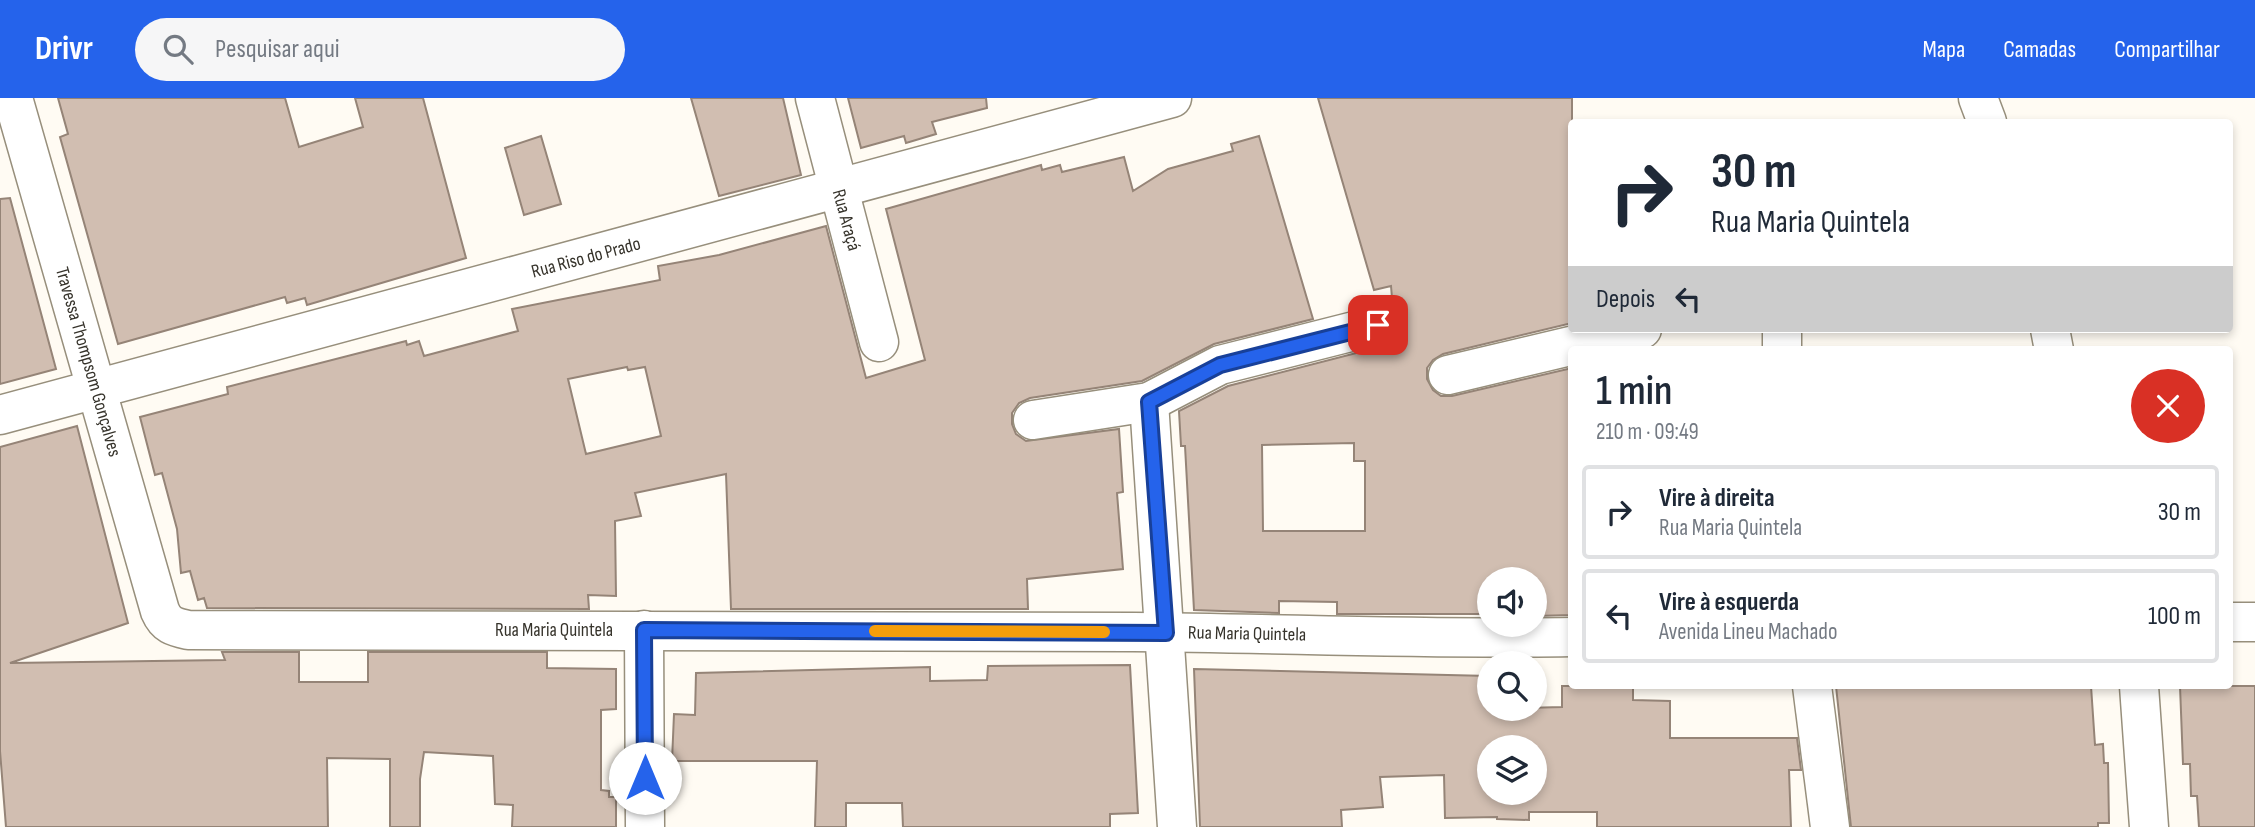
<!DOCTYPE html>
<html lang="pt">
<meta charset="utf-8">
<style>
body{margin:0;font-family:"Sofia Sans Condensed",sans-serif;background:#f6f6f7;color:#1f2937;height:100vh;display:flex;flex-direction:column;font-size:26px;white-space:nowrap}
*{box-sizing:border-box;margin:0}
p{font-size:23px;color:#747a83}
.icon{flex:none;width:38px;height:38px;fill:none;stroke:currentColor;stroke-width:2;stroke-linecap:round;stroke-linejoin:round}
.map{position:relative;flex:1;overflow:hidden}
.sheet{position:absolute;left:1568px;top:248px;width:665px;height:343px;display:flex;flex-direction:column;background:#fff;border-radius:7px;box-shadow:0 4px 10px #0003}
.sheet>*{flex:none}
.banner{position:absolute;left:1568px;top:21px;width:665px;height:214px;border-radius:7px;box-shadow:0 4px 10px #0003;background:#fff;color:#1f2937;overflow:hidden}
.controls{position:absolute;left:1477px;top:469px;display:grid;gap:14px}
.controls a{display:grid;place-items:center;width:70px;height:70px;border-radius:50%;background:#fff;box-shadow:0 4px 10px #0003;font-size:35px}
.pin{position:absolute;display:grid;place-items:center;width:60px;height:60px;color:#fff;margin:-30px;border-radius:14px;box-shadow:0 4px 10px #0006}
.me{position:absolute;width:77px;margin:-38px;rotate:0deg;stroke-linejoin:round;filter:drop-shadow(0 0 5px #0008)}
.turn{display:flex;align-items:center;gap:24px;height:147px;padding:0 28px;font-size:32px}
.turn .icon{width:91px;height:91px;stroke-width:2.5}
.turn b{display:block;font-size:49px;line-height:60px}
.then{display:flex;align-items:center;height:66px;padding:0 28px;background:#0003;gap:14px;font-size:26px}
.round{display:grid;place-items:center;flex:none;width:74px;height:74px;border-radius:37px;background:#f6f6f7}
.head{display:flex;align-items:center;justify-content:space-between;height:119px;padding:0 28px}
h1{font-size:42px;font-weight:600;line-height:52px}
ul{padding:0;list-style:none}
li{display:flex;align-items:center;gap:21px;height:94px;margin:0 14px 10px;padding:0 14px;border:4px solid #e0e1e3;border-radius:7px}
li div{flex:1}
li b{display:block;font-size:26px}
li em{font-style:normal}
header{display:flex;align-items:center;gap:42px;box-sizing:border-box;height:98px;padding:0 35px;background:#2563eb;color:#fff}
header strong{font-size:33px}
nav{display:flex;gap:38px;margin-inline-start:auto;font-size:24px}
.search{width:490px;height:63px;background:#f6f6f7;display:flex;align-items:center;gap:18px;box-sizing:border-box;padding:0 24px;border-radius:38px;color:#747a83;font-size:26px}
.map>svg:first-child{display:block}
.building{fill:#d1beb1;stroke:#958477;stroke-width:2;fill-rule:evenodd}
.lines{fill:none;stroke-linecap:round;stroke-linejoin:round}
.street-casing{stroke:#978f7c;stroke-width:41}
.street{stroke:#fff;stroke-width:38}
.route-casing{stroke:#184099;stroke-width:18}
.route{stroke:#2563eb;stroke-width:12}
.slow{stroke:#f59e0b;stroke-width:12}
.labels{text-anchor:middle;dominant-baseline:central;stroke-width:6;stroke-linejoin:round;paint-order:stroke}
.street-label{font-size:19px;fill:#36332b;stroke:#fff}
</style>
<header>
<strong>Drivr</strong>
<div class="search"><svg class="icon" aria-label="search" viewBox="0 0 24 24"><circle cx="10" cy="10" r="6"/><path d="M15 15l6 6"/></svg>Pesquisar aqui</div>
<nav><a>Mapa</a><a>Camadas</a><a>Compartilhar</a></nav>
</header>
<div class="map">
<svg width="2255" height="729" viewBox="0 0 2255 729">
<rect width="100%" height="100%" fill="#fffbf3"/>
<g class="building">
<polygon points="58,0 285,0 299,49 363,29 355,0 423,0 466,160 307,207 305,200 287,205 285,199 118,246 60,39 68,36"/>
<polygon points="691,0 783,0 801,77 719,98"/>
<polygon points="848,0 986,0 987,10 932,24 936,36 906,45 904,38 861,50"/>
<path d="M1318,0H1572V225L1443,256L1433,262L1427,270V281L1433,292L1441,298H1452L1572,270V517L1535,518V481H1489V516H1337V504L1279,503V515L1194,512L1185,348H1181L1179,313L1228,288L1368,252L1397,248L1399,222L1393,212L1391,188L1374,192ZM1354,345V363H1365V433H1263L1262,347Z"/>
<polygon points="541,38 561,106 524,117 505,50"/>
<path d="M1259,38L1313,221L1214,246L1142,283L1030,300L1019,305L1012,315V326L1016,336L1026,343L1119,331L1123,394L1117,395L1123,471L1027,481L1028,511H731L726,376L635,395L641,418L615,423L616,498L588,497L589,511L207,510L204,500L198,502L190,473L181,475L177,431L162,375L155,377L140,319L228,296L227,289L406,243L407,247L419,243L424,258L518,233L512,211L660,182L658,168L719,157L826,128L866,280L925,262L886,111L1041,67L1042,72L1060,67L1062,74L1124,59L1133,93L1168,71L1233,53L1231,46ZM627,269L628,272L645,269L661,338L586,356L568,281Z"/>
<polygon points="10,100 56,271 0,286 0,101"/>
<polygon points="77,328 128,525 10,565 225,562 222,554 299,554 299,584 368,584 368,554 547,554 547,570 616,571 616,611 601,612 601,692 609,693 609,699 616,699 616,729 512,729 513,707 495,706 493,658 424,654 420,681 420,729 390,729 390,661 327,660 328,729 6,729 0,653 0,349"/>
<polygon points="1130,567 1138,715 1110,716 1110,729 903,729 902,705 846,705 846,729 815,729 817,663 672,663 674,616 695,617 696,575 930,569 930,583 987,582 988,568"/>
<path d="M1194,571L1489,578V611L1562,609V588H1633V602L1670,603V640H1797L1801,672H1789L1791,729H1597V714H1529V722L1497,721V719L1445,720L1444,677L1380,679L1383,709L1341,712L1342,729H1200ZM1489,649H1535V695H1489Z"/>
<polygon points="1836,588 2091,588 2095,647 2103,646 2104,665 2108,665 2109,725 2098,725 2098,729 1851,729"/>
<polygon points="2180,588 2255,588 2255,729 2199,729 2197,698 2191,698 2190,666 2183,666"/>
</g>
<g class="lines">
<g class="street-casing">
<g id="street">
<path d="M13,0L160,513C166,527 174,529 188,532C503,532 818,533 1133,534C1280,535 1425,542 1572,539"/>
<polyline points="815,0 879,244"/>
<polyline points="1978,0 1987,24"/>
<polyline points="1782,231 1782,252"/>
<polyline points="2050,231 2054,252"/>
<polyline points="1448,277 1642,231"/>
<polyline points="1149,304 1177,729"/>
<polyline points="0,317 1172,0"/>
<polyline points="1033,322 1149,304 1220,267 1378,227"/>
<polyline points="2230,524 2255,524"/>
<polyline points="644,532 645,729"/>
<polyline points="1812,588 1830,729"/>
<polyline points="2139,588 2149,729"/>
</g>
</g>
<use href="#street" class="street"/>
</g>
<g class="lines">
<g class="route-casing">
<polyline id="route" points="645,680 644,532 1166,535 1149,304 1220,267 1378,227"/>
</g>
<use href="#route" class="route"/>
<polyline class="slow" points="875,533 1104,534"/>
</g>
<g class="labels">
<g class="street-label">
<text transform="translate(846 122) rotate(75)">Rua Araçá</text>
<text transform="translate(586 160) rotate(-15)">Rua Riso do Prado</text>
<text transform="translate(88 264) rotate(74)">Travessa Thompsom Gonçalves</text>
<text x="554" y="532">Rua Maria Quintela</text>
<text transform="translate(1247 536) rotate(1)">Rua Maria Quintela</text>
</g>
</g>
</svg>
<div class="controls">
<a><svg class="icon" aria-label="sound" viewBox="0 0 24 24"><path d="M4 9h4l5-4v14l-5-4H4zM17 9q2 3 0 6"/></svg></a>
<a><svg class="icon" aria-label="search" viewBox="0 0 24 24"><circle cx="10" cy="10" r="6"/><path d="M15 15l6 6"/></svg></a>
<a><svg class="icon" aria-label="layers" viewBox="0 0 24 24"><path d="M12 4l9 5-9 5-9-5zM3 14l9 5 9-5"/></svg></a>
</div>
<div class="pin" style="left:1378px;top:227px;background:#d93025"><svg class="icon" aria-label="arrive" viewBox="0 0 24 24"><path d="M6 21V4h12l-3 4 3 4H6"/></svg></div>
<svg class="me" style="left:645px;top:680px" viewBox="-20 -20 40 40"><circle r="19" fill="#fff"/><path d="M0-13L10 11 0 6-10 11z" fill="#2563eb"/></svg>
<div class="banner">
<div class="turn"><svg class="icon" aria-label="right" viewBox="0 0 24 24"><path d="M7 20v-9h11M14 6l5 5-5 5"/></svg><div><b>30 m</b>Rua Maria Quintela</div></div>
<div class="then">Depois<svg class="icon" aria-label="left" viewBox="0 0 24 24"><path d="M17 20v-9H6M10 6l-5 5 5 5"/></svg></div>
</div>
<section class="sheet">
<div class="head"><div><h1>1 min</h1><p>210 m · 09:49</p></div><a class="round" style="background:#d93025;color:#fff"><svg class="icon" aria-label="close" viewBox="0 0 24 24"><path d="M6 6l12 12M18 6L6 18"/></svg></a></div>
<ul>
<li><svg class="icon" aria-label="right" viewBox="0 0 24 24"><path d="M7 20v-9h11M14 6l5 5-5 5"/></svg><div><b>Vire à direita</b><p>Rua Maria Quintela</p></div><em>30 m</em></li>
<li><svg class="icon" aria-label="left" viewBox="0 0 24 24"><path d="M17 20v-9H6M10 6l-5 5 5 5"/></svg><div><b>Vire à esquerda</b><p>Avenida Lineu Machado</p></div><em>100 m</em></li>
</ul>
</section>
</div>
